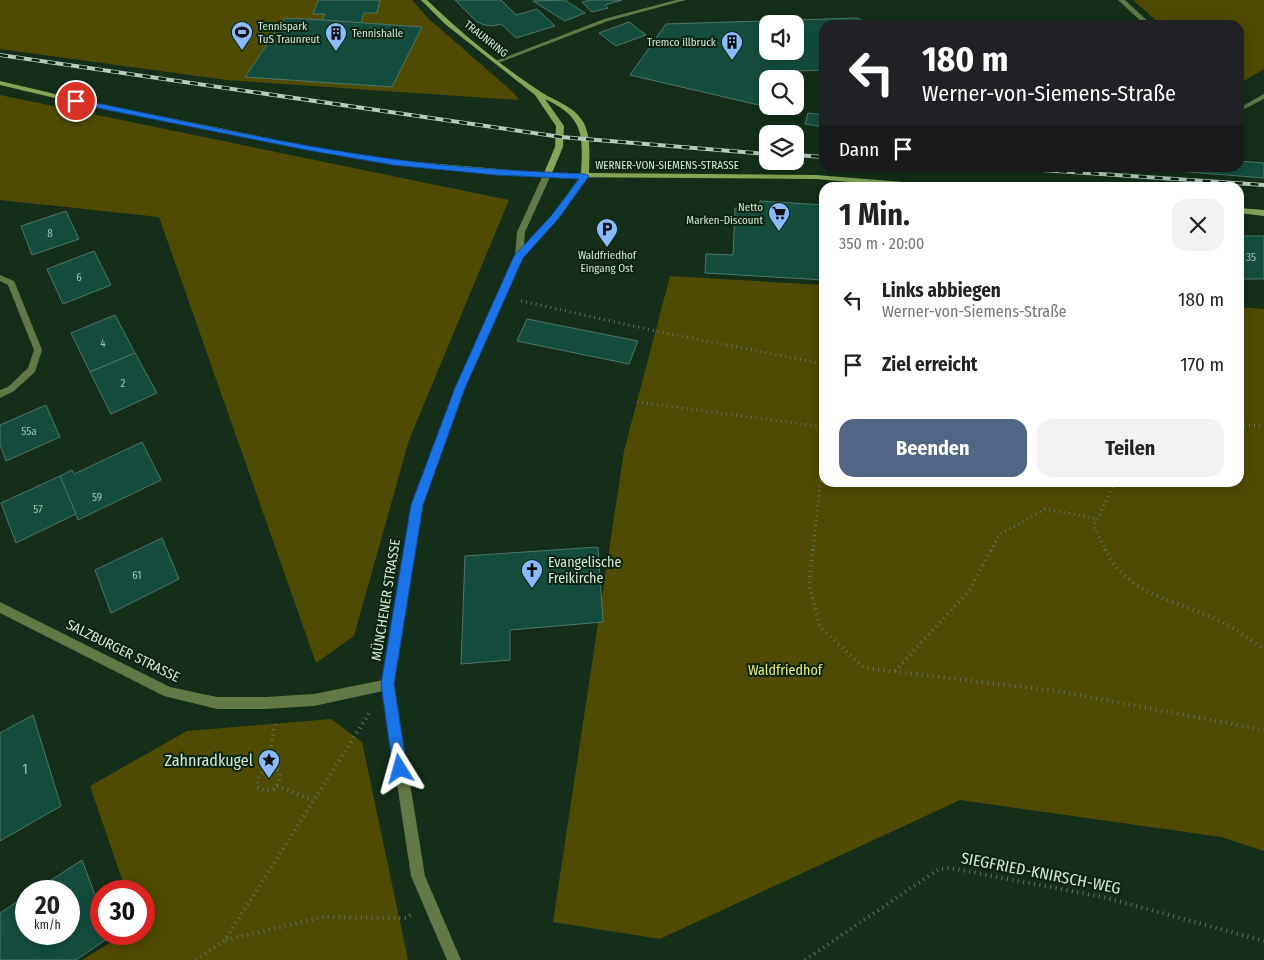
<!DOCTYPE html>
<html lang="de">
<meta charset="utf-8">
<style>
body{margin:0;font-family:"Fira Sans Condensed",sans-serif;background:#f2f2f2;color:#222;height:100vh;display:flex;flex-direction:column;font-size:19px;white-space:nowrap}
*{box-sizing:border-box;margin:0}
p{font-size:16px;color:#767676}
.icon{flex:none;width:28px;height:28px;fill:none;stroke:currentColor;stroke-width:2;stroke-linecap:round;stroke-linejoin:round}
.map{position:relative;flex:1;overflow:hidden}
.sheet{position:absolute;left:819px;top:182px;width:425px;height:305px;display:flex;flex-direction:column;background:#fff;border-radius:15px;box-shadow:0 2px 12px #0003}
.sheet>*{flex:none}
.hud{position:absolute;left:819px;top:20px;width:425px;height:152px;border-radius:15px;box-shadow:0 2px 12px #0003;background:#202124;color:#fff;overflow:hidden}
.buttons{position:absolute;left:759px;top:15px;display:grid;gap:10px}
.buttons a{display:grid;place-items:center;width:45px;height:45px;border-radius:10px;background:#fff;box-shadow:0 2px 12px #0003;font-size:25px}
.speed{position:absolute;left:15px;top:880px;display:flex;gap:10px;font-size:25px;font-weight:700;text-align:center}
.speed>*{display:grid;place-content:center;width:65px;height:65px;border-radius:50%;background:#fff;box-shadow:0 2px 12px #0003;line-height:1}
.speed small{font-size:12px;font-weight:400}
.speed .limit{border:8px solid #d22;background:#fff;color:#111}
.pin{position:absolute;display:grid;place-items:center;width:42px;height:42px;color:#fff;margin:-21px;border:2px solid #fff;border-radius:50%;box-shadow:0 1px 5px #0007}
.me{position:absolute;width:55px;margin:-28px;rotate:352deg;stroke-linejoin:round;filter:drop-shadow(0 0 4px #0008)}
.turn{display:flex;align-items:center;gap:18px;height:105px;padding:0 20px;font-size:22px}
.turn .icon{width:65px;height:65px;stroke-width:2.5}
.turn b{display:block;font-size:35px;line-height:42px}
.then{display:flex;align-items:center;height:48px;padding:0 20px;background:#0003;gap:10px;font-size:19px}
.round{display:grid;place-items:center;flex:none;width:52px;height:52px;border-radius:15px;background:#f2f2f2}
.summary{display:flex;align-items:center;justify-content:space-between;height:85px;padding:0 20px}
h1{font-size:30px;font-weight:700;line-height:38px}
.button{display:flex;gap:10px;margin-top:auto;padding:10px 20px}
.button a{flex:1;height:58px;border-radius:15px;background:#516684;color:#fff;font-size:20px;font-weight:700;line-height:58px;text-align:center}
.button a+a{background:#f2f2f2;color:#222}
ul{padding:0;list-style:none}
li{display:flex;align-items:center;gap:15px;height:65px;padding:0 20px}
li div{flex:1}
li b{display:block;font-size:19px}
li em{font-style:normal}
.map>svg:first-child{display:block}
.green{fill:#4f4b03}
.building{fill:#144d3e;stroke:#4f7669;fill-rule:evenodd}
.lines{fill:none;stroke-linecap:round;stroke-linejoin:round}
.path-far1{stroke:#5f7562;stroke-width:3;stroke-dasharray:1 4;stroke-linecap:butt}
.path{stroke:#5f7562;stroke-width:4;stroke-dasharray:1 4.5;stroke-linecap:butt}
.lane{fill:#637847;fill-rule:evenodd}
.street{fill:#637847;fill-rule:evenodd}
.secondary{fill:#84a656;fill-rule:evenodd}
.rail-casing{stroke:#b8cabb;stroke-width:4}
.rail{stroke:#092410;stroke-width:2.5;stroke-dasharray:8;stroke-linecap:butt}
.route{fill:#1a73e8;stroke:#114b97}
.labels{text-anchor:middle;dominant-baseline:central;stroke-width:4;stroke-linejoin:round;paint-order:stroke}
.far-poi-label{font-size:11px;fill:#d7e7d9;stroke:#092410;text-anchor:start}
.far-street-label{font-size:11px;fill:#d7e7d9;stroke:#092410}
.number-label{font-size:11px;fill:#a6c0b2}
.poi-label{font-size:14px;fill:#d7e7d9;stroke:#092410;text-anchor:start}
.street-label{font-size:14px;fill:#d7e7d9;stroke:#092410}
.park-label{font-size:14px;fill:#eee976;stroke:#092410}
.near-number-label{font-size:14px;fill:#a6c0b2}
.near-poi-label{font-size:16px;fill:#d7e7d9;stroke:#092410;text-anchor:end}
.near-street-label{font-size:16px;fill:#d7e7d9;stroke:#092410}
</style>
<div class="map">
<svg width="1264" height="960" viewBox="0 0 1264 960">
<rect width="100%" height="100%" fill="#142e19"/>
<g class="green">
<polygon points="0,0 412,0 429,19 514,93 519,100 226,80 0,49"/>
<polygon points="1133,0 1264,0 1264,69 1239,84 1239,25 1161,25"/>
<polygon points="0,95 509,200 409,440 354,636 316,663 159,217 0,200"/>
<polygon points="670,276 824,285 824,482 1239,482 1239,307 1264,309 1264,851 1221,837 960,800 660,939 553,922 624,451"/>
<polygon points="331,719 362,742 408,960 82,960 124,934 144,934 144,891 126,891 90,786 187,731"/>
</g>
<g class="building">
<polygon points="318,0 380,0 377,13 364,13 361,23 322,20 325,14 313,14"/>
<polygon points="455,0 501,0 516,15 537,9 555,26 516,38 501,24 493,26 485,25 477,22"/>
<polygon points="565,0 585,13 565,21 533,1"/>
<polygon points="591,0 622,0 605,5 608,8 592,12 582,2"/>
<polygon points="285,18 322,20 422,27 392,87 245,77"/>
<path d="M858,18L867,25H824V70L797,71L793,79H768V101L763,106L630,75L666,24ZM768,24H795V51H768Z"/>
<polygon points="629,22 646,35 616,46 599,33"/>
<polygon points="808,113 824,115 824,127 805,124"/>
<polygon points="1239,161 1264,163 1264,178 1151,169 1151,168 1239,168"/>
<polygon points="760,201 824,205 824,280 705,273 706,254 733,255 735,208 759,209"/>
<polygon points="66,211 79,239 32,255 21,226"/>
<rect x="1239" y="236" width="25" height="43"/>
<polygon points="94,251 111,285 63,304 47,269"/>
<polygon points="115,315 135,353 90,372 71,333"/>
<polygon points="527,319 638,341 629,364 517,341"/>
<polygon points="135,353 157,393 111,414 90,372"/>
<polygon points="46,405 60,437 6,461 0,445 0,425"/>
<polygon points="142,442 161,480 78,520 60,476 72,470 74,474"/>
<polygon points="60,476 76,514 16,543 1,503"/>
<polygon points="162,538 179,579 111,613 95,570"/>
<polygon points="598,547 603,622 510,630 510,660 461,664 465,556"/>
<polygon points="33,715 61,806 0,841 0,733"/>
<polygon points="82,860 101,911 101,934 110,934 111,936 76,960 0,960 0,913 26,896 26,934 69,934 69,891 34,891"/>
</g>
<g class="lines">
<g class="path-far1">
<polyline points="521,301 656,331 824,364"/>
<polyline points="637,402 824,427"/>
<polyline points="1239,425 1264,426"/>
<polyline points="813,551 824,447"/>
<polyline points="991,551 999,535 1045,509 1098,519"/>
<polyline points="1106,551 1094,526 1115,482"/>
</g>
<g class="path">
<polyline points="813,549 809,585 820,627 864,668 1057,691 1264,730"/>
<path d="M1105,549C1129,599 1183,601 1226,624C1239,631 1252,641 1264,650"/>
<polyline points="895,671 969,591 991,549"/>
<path d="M267,768H275L280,772L279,782L274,789L266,791L257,787C257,778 260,773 267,768Z"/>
<polyline points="267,768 275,724"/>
<polyline points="277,786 313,800"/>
<polyline points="226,940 322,917 406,918 411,915"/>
<polyline points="196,960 225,940 370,712"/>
<polyline points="805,960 939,869 950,868 1103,897 1264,941"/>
</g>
<polygon class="lane" points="1264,94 1264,99 1244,109 1239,108"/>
<g class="street">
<polygon points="676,0 686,0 608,21 498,63 493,62 604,19"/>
<polygon points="1118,0 1125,0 1152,25 1145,25"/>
<polygon points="544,173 547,173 551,175 525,232 524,246 552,215 582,174 585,174 589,176 558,219 523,257 465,388 422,505 394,684 425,876 461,960 447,960 411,876 383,691 314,706 265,709 217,709 164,696 0,613 0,602 170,687 217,697 265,697 314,694 383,680 412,505 455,388 515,256 517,232"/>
<polygon points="0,275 14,281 15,283 42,350 35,372 14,391 0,398 0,390 8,387 28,368 34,350 8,285 0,281"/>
</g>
<g class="secondary">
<path d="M421,0H427C461,33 499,64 538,90C553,101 571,104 582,120C592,136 589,155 589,173L816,175L953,186L956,188H917L816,179L547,177L496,174L393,164L307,150L76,103L0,85V81L76,99L307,146L393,160L544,173L555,147L556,126L535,95L445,24ZM545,99C584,117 583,135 581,173H552L563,147L564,126Z"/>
<polygon points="1239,208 1264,210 1264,216 1239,213"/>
</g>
<g class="rail-casing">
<g id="rail">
<polyline points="0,55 561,137 768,154"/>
<polyline points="795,155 824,157"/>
<polyline points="1011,168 1264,185"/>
</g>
</g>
<use href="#rail" class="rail"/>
</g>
<path class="route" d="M76,99C181,120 286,145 392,159C456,168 521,171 585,174L589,176L558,219L523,258L465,388L423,505L394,684L407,769L405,774L400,776L395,774L393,769L381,684L411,505L455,388L514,256L552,215L579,179L496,175L393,165L307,150L73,103V100Z"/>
<defs>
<g id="stadium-pin" transform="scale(1.125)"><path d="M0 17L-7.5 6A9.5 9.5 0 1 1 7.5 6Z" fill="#8abafc" stroke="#092410"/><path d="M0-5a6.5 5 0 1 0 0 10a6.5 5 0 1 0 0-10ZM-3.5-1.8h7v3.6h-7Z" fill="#111"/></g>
<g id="building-pin" transform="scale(1.125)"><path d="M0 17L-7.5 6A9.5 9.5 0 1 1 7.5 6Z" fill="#8abafc" stroke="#092410"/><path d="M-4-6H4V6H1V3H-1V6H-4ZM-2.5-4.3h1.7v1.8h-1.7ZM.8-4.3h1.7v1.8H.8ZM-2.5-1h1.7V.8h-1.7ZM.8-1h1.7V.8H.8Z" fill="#111"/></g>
<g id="supermarket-pin" transform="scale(1.125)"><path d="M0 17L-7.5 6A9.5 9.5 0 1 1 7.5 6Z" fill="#8abafc" stroke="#092410"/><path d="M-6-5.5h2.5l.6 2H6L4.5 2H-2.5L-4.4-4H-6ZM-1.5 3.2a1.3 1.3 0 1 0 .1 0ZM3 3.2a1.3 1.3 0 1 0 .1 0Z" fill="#111"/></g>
<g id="parking-pin" transform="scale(1.125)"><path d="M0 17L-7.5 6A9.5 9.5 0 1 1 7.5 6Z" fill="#8abafc" stroke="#092410"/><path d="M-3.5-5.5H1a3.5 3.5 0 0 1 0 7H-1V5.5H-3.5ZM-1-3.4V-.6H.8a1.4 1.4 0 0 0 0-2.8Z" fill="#111"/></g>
<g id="church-pin" transform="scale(1.125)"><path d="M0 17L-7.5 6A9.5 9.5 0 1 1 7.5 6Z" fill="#8abafc" stroke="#092410"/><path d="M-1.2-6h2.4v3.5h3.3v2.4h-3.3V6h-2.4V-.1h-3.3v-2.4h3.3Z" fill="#111"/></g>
<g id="sight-pin" transform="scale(1.125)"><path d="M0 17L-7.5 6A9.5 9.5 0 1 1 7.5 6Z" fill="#8abafc" stroke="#092410"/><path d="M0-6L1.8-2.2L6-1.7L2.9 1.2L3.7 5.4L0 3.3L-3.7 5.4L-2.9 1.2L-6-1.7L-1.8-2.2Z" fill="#111"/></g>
</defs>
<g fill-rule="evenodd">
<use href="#stadium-pin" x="242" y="32"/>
<use href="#building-pin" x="336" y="33"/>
<use href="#building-pin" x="732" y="42"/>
<use href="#supermarket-pin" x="779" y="213"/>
<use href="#parking-pin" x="607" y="229"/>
<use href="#church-pin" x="532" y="570"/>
<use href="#sight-pin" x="269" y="760"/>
</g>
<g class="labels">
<g class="far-poi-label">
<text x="258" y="26">Tennispark<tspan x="258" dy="13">TuS Traunreut</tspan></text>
<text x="352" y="33">Tennishalle</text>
<text x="716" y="42" text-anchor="end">Tremco illbruck</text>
<text x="763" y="207" text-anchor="end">Netto<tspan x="763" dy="13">Marken-Discount</tspan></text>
<text x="607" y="255" text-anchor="middle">Waldfriedhof<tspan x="607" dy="13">Eingang Ost</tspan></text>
</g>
<g class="far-street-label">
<text transform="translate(486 39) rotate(38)">TRAUNRING</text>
<text x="667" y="165">WERNER-VON-SIEMENS-STRASSE</text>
</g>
<g class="number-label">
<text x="50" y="233">8</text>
<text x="1251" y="257">35</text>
<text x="79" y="277">6</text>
<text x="103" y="343">4</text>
<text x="123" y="383">2</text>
<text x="29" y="431">55a</text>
<text x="97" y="497">59</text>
<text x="38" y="509">57</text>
<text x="137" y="575">61</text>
</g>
<g class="poi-label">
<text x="548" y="562">Evangelische<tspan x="548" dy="16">Freikirche</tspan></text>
</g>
<g class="street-label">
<text transform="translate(386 600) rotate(-81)">MÜNCHENER STRASSE</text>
<text transform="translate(123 651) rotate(26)">SALZBURGER STRASSE</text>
</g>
<g class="park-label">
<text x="785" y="670">Waldfriedhof</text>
</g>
<g class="near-number-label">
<text x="25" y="769">1</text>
</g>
<g class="near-poi-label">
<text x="253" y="760">Zahnradkugel</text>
</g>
<g class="near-street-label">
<text transform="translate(1041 873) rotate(11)">SIEGFRIED-KNIRSCH-WEG</text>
</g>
</g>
</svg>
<div class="buttons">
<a><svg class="icon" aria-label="sound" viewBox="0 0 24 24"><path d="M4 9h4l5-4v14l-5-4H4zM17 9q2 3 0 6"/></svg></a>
<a><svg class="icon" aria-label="search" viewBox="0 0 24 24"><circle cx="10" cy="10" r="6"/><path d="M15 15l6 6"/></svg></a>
<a><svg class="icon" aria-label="layers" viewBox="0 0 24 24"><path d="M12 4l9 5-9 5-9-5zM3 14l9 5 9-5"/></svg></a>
</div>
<div class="speed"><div>20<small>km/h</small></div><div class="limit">30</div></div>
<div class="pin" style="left:76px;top:101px;background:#d93025"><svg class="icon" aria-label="arrive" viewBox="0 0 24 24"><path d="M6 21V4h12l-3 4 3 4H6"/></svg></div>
<svg class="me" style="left:400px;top:769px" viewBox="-20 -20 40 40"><path d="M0-17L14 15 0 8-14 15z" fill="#1a73e8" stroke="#fff" stroke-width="4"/></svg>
<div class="hud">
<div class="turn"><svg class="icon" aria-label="left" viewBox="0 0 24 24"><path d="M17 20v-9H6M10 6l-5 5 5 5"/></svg><div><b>180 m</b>Werner-von-Siemens-Straße</div></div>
<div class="then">Dann<svg class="icon" aria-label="arrive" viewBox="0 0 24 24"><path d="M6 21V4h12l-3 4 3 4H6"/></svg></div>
</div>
<section class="sheet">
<div class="summary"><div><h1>1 Min.</h1><p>350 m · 20:00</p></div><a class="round"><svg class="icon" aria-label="close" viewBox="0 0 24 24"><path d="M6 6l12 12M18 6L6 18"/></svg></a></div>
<ul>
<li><svg class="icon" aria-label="left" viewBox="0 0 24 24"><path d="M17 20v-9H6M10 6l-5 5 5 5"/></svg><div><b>Links abbiegen</b><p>Werner-von-Siemens-Straße</p></div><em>180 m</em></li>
<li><svg class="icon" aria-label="arrive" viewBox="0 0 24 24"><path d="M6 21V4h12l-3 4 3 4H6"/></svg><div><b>Ziel erreicht</b></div><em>170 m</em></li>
</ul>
<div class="button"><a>Beenden</a><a>Teilen</a></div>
</section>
</div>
